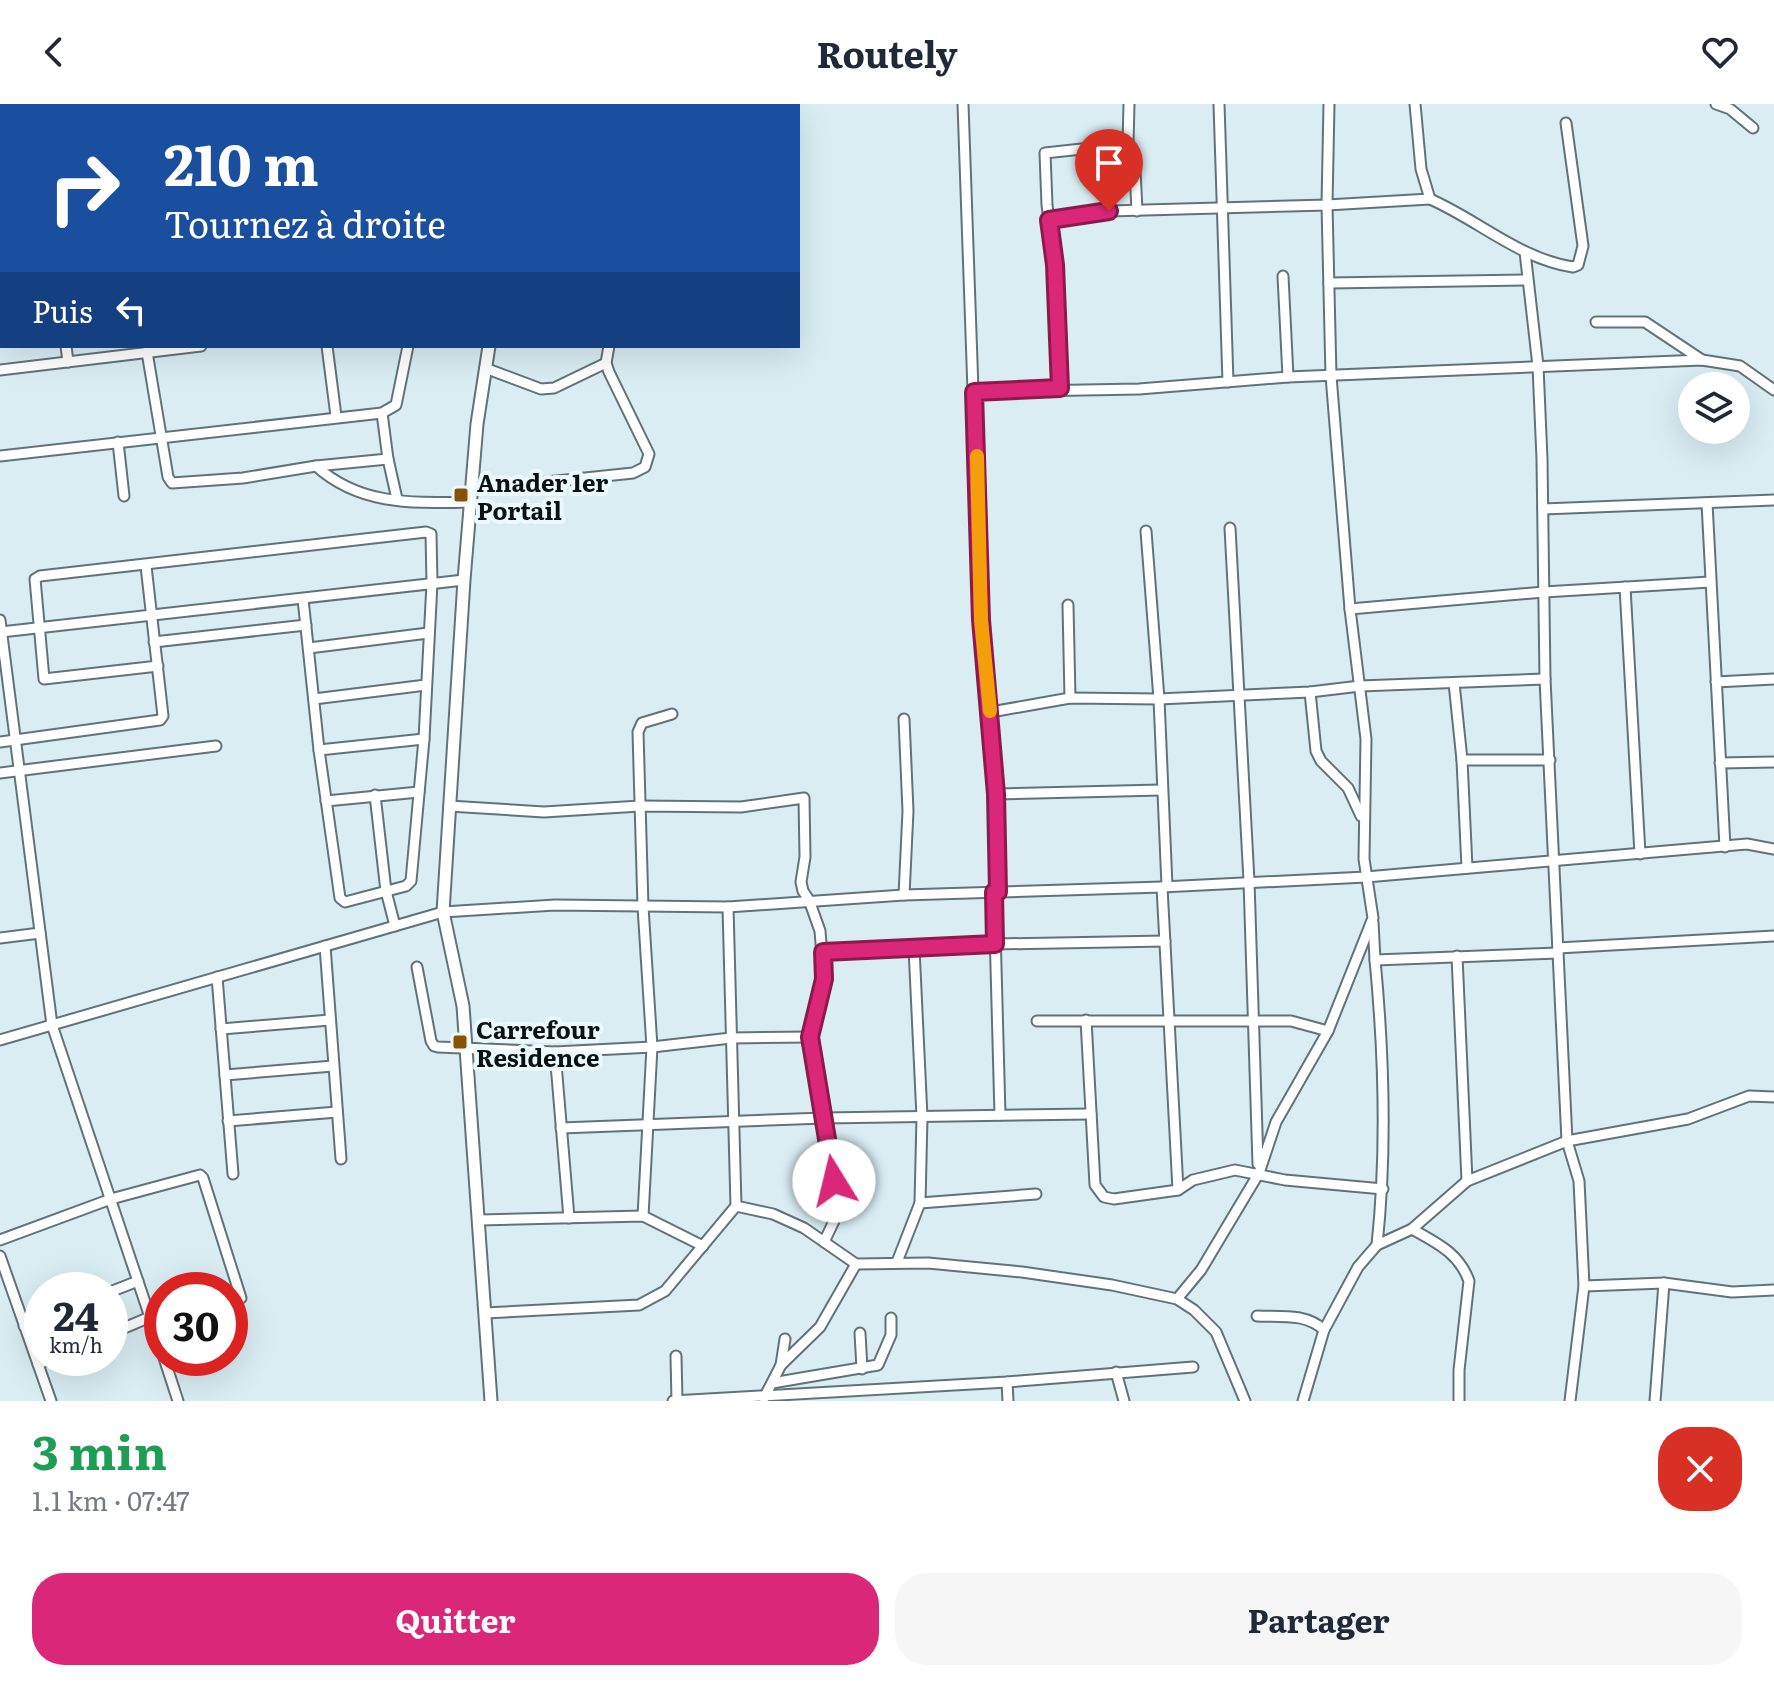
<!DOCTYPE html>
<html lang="fr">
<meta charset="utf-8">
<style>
body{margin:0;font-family:Literata,serif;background:#f6f6f7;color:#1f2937;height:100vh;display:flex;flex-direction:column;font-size:30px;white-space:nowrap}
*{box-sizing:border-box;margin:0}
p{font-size:26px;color:#747a83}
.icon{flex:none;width:44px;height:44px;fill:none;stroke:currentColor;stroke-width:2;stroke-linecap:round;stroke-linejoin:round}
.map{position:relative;height:1297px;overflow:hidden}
.drawer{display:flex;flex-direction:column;background:#fff;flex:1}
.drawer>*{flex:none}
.hud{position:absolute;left:0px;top:0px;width:800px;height:244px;box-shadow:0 8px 32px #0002;background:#1a4fa0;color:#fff;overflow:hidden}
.tools{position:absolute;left:1678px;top:268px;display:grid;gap:16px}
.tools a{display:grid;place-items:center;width:72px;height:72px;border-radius:50%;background:#fff;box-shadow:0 8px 32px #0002;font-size:40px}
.speed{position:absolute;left:24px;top:1168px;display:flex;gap:16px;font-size:40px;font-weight:700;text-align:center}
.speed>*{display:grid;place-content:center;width:104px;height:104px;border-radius:50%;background:#fff;box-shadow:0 8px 32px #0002;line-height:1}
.speed small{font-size:20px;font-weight:400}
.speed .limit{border:12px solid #d22;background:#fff;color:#111}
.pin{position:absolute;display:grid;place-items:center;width:68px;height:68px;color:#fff;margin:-82px -34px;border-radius:50% 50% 50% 0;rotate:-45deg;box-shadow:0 0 8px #0007}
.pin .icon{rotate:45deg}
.me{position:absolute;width:88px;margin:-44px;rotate:351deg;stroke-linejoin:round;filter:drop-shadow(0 0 6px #0008)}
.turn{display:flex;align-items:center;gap:28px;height:168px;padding:0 32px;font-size:36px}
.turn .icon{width:104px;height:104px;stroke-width:2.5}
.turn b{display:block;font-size:56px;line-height:68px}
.then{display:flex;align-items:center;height:76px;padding:0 32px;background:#0003;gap:16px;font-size:30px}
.round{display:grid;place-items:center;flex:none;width:84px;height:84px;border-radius:32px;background:#f6f6f7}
.summary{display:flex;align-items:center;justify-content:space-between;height:136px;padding:0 32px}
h1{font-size:48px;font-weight:700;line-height:60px;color:#1e9e55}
.button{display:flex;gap:16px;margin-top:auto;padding:16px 32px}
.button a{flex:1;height:92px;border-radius:32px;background:#db2777;color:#fff;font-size:32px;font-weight:700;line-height:92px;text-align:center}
.button a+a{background:#f6f6f7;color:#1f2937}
header{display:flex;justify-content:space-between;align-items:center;height:104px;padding:0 32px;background:#fff;font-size:36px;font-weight:700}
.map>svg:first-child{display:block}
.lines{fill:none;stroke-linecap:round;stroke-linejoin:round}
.minor-casing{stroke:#627378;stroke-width:13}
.tertiary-casing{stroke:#627378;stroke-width:15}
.minor{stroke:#fff;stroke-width:9}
.tertiary{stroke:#fff;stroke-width:11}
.route-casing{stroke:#8e194d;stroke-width:20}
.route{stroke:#db2777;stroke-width:14}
.slow{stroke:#f59e0b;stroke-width:14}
.poi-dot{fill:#875300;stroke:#eaf9fe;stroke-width:3}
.labels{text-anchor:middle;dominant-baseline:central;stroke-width:8;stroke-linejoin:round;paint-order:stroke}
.poi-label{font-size:24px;font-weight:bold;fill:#0a1113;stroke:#eaf9fe;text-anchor:start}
</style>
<header><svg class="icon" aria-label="back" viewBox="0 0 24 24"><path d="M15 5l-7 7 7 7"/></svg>Routely<svg class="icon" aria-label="heart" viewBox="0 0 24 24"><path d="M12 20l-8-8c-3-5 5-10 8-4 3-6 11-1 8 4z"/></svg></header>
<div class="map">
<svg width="1774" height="1297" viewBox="0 0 1774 1297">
<rect width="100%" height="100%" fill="#d9edf3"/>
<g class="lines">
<g class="minor-casing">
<g id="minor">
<polyline points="213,0 214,2"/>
<polyline points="963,0 981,516 996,690 998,788"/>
<polyline points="1219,0 1228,278"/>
<path d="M1415,0L1421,65L1430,95C1478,116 1520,155 1573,163L1578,161L1583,142L1566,19"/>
<polyline points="1716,0 1730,5 1753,24"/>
<polyline points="110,2 116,0"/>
<polyline points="451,2 451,0"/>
<polyline points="1128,40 1135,66 1137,107"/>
<polyline points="0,97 2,96"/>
<polyline points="1049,116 1109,107 1327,101 1430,95"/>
<polyline points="1525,148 1538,262 1542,355 1545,575 1567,1037 1579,1077 1584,1182 1570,1297"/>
<polyline points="1283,172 1288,273"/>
<polyline points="1329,179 1527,176"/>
<polyline points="1596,218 1645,218 1702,256"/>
<polyline points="66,242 68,258"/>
<polyline points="327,242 336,312"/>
<polyline points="147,248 168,373 172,379 243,374 316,362 388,355"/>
<polyline points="485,264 541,285 554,284 606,259"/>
<polyline points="0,266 201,242"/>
<polyline points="1060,284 1055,161 1047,101 1045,49 1128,40 1129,0"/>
<polyline points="974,288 1139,285 1288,273 1702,256 1740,262 1774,286"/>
<polyline points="382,309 388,355 397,395"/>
<polyline points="118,338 124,392"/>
<polyline points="0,352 382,309 396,301 408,242"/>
<path d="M316,362C360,402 414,399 470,398"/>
<polyline points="471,386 633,369 645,363 649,350 609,268 606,259 609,242"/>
<polyline points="1707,399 1725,743"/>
<polyline points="1543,405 1774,396"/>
<polyline points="1230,424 1249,777 1258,1060"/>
<polyline points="1146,427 1159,595 1167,782"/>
<polyline points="1625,483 1640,750"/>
<polyline points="1068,501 1070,594"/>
<polyline points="1350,505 1544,488 1710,478"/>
<polyline points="0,516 52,921 162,1249"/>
<polyline points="1,528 464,476"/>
<polyline points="154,538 306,521"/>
<polyline points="309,544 428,529"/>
<polyline points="158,562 44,575 35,475 40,472 426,428 431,430 432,479 424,635 411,777 406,782 345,798 340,794 319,646 303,495"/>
<polyline points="1716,578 1774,575"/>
<polyline points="1454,579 1462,656 1550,656"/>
<polyline points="1310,588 1316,647 1321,657 1348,684 1361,712"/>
<polyline points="314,595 426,581"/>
<polyline points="991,608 1070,594 1159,595 1310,588 1360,582 1545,575"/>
<polyline points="904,615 908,707 904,791"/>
<polyline points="0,638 160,616 163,612 146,462"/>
<polyline points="319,646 424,635"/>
<polyline points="1462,656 1467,764"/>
<polyline points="1720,659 1774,658"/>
<polyline points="0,669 216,642"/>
<polyline points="996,690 1161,686"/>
<polyline points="375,691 386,787 395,822"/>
<polyline points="326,697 419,688"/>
<polyline points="449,702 544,708 640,702 741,703 804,694 805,753 801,778 803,787 809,796 820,827 824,875 810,933 834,1077 834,1117 824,1138"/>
<polyline points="1162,783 1178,1086"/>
<polyline points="994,788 1000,1011"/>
<polyline points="728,803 736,1102"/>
<polyline points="1373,818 1375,856 1558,849"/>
<polyline points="0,834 40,829"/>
<polyline points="325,842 341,1055"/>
<polyline points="1558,844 1774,832"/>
<polyline points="823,848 995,840 1165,837"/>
<polyline points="1457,852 1467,1077"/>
<path d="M1375,856C1384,950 1387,1047 1377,1141"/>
<polyline points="417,863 431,937 434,942 438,943 555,948 652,943 731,934 810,933"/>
<polyline points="217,873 233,1070"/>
<polyline points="1086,916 1095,1081 1104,1093 1114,1095 1178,1086 1193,1076 1235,1066 1285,1076 1383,1085"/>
<polyline points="1037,917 1291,917 1328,927"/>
<polyline points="221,925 330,916"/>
<polyline points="0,936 443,808 555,801 728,803 904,791 1162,783 1366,773 1747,740 1774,745"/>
<polyline points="555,948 569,1114"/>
<polyline points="225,971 333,962"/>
<polyline points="228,1017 337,1008"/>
<polyline points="561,1024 824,1014 1091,1010"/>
<polyline points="920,1099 1036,1090"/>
<polyline points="643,1112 652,943 643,803 638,628 642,619 672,610"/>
<polyline points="480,1116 643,1112 703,1142"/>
<path d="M1412,1125C1437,1139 1459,1149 1469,1177L1459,1266V1297"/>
<polyline points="0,1136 111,1095 200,1071 203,1074 241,1194"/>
<polyline points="0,1152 51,1297"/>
<polyline points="897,1158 920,1099 922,1013 914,844"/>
<polyline points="1584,1182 1664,1179 1732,1188 1774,1186"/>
<polyline points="110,1188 138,1177"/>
<polyline points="1177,1195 1201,1166 1259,1069 1276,1018 1328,927 1373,814 1364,755 1366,635 1350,505 1331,272 1327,101 1329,0"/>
<polyline points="485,1209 639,1201 665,1187 736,1102 773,1110 804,1124 856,1160 928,1159 1022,1168 1112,1181 1177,1195 1194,1206 1216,1228 1245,1297"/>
<path d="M1257,1212C1281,1213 1306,1209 1324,1226"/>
<polyline points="24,1222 42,1215"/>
<polyline points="860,1229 862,1265"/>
<polyline points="110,1230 150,1213"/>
<polyline points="676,1252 677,1297"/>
<polyline points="164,1254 178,1297"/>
<polyline points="38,1260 52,1254"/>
<polyline points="781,1261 785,1235"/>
<polyline points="1116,1268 1124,1297"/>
<polyline points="1007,1278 1008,1297"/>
<polyline points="772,1279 878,1261 891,1231 891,1214"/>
<polyline points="764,1294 781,1261 820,1223 856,1160"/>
<polyline points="673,1297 1007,1278 1193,1263"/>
<polyline points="1303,1297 1324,1226 1358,1163 1377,1141 1412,1125 1467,1077 1567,1037 1688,1015 1749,992 1774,993"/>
<polyline points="1655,1297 1664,1179"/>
</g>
</g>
<g class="tertiary-casing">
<g id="tertiary">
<polyline points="542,2 542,0"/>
<polyline points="489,242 477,320 464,476 443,808 463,902 491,1297"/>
</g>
</g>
<use href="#minor" class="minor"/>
<use href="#tertiary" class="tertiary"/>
</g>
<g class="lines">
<g class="route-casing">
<polyline id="route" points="834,1077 810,933 824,875 823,848 995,840 994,788 998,788 996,690 981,516 974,288 1060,284 1055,161 1049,116 1109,107"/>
</g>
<use href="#route" class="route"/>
<polyline class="slow" points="977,352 981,516 990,607"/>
</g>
<g class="poi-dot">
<rect x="453" y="383" width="16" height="16" rx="4"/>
<rect x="452" y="930" width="16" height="16" rx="4"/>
</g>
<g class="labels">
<g class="poi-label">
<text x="477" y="377">Anader 1er<tspan x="477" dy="28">Portail</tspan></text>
<text x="476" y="924">Carrefour<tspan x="476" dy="28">Residence</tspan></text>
</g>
</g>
</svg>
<div class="tools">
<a><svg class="icon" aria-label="layers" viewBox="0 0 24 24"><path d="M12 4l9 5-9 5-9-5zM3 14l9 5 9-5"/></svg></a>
</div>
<div class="speed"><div>24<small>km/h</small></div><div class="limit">30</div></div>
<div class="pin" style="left:1109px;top:107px;background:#d93025"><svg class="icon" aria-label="arrive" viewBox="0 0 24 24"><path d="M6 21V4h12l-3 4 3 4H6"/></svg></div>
<svg class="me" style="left:834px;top:1077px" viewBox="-20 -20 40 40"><circle r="19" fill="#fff"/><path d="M0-13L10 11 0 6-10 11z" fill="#db2777"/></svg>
<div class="hud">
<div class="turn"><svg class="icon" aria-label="right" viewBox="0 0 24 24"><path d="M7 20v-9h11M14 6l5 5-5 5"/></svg><div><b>210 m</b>Tournez à droite</div></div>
<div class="then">Puis<svg class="icon" aria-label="left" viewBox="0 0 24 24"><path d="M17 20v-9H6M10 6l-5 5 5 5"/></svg></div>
</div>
</div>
<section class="drawer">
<div class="summary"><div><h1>3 min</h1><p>1.1 km · 07:47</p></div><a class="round" style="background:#d93025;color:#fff"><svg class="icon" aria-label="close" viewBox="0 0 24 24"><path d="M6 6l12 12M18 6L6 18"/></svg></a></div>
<div class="button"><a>Quitter</a><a>Partager</a></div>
</section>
